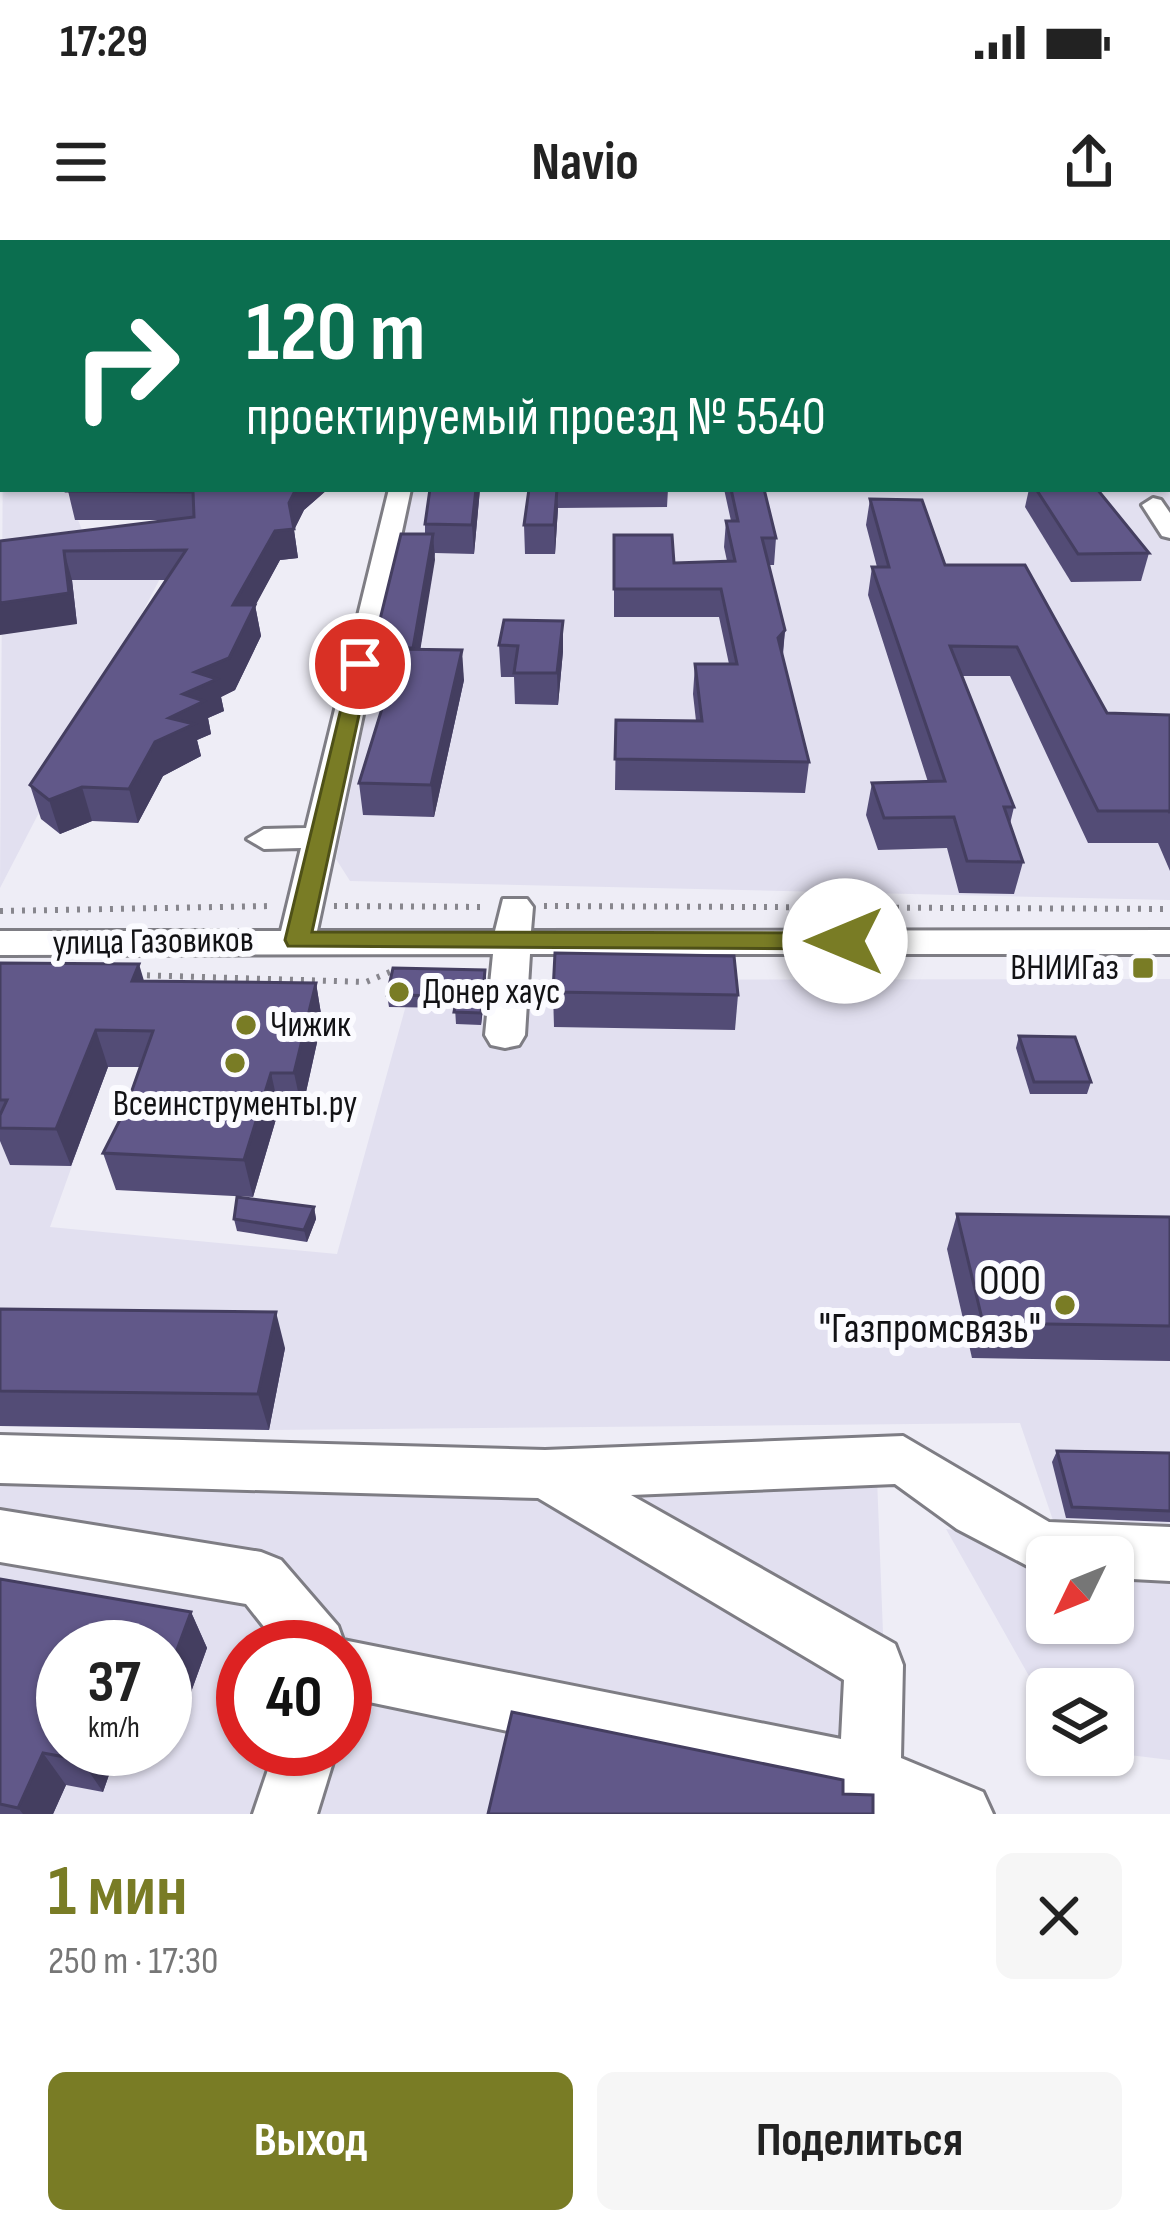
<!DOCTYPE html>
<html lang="ru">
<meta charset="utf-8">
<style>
body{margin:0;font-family:"Sofia Sans Condensed",sans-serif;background:#f6f6f6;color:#222;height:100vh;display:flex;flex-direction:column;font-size:45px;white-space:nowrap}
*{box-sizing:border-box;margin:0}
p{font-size:39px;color:#767676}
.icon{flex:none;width:66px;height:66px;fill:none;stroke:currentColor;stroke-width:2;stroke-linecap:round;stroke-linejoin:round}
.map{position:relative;height:1574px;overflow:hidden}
.panel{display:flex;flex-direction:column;background:#fff;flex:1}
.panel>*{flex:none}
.guide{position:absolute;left:0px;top:0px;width:1170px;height:252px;box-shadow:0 3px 9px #0004;background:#0b6e4f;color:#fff;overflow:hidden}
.needle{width:78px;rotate:227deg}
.fabs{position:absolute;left:1026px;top:1296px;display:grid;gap:24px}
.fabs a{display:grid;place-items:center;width:108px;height:108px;border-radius:18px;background:#fff;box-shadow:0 3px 9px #0004;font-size:60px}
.speed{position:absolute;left:36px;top:1380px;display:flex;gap:24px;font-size:60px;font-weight:700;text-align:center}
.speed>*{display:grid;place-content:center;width:156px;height:156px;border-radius:50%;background:#fff;box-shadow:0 3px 9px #0004;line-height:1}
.speed small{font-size:30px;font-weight:400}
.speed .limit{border:18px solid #d22;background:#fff;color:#111}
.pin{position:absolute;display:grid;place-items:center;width:102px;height:102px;color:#fff;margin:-51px;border:6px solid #fff;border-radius:50%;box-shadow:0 3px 12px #0007}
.me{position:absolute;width:132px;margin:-66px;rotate:270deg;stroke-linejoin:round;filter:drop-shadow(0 0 9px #0008)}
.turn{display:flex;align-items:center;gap:42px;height:252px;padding:0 48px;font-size:54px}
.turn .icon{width:156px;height:156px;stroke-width:2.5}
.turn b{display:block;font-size:84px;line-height:102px}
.round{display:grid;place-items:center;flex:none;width:126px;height:126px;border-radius:18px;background:#f6f6f6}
.summary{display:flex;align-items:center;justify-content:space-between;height:204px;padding:0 48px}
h1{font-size:72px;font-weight:700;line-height:90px;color:#797c25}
.action{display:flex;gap:24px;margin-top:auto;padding:24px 48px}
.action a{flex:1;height:138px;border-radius:18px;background:#797c25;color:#fff;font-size:48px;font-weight:700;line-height:138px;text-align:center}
.action a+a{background:#f6f6f6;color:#222}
.status{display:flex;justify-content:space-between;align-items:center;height:84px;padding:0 60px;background:#fff;direction:ltr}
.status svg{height:33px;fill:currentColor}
header{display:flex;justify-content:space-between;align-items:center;height:156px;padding:0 48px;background:#fff;font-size:54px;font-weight:700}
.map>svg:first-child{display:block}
.built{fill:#e2e0f0;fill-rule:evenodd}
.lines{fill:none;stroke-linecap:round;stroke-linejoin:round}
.minor-casing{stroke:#7e7d84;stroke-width:6}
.path{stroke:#87868d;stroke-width:6;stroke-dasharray:3 8;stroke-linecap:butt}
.minor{fill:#fff;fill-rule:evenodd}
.wall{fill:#534c76}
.shaded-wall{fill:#443e60}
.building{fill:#615889;stroke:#443e60;stroke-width:3}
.route{fill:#797c25;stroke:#4f5118;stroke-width:3}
.poi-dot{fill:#797c25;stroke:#fbfbff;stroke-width:4.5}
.labels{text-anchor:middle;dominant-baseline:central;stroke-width:12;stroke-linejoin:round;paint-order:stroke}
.street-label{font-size:36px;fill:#121215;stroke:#fbfbff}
.poi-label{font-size:36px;fill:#121215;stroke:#fbfbff;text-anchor:start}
.near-poi-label{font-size:42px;fill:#121215;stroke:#fbfbff;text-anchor:end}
</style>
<div class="status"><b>17:29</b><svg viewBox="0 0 49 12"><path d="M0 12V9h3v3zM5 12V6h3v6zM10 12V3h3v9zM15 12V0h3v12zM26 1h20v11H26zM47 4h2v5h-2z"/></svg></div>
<header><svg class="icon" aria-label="menu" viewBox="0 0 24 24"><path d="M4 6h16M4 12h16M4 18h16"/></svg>Navio<svg class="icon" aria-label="share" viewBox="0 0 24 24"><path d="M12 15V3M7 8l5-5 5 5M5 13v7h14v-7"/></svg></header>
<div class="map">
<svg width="1170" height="1574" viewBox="0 0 1170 1574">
<rect width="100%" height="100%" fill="#eeedf6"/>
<g class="built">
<polygon points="816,0 1170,0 1170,660 350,641 336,619 413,249 1167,249 1167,3"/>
<polygon points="3,199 3,249 66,249 87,303 184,292 0,648"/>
<polygon points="1170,739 1170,1299 1059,1298 1020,1183 269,1190 0,1186 0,844 101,845 50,987 337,1014 413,740"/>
<path d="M876,1212L890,1574H0V1217ZM63,1407H165V1509H63ZM243,1407H345V1509H243Z"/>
<path d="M946,1289L1054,1300L1170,1302V1520L1113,1513V1449H1047V1468ZM1047,1317H1113V1383H1047Z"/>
</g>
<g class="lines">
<g class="minor-casing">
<g id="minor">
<polygon points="485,0 552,0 554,3 483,3"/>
<rect x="0" y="25" width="3" height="10"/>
<polygon points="389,249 411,249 317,691 495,691 503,659 527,659 533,667 531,691 1170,690 1170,714 530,714 525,795 519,805 505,808 491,805 485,795 493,714 0,715 0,691 281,691 301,608 264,609 247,599 264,589 306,588"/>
<polygon points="1153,258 1161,260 1170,273 1170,298 1162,296 1142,265"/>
<polygon points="0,1195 545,1210 903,1196 1049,1282 1170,1287 1170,1341 1113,1338 1113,1317 1047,1317 1047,1335 1043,1334 957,1289 895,1244 631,1255 895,1404 903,1425 901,1518 983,1552 993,1574 838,1574 839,1560 345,1457 345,1407 280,1407 246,1364 0,1322 0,1270 261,1312 281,1320 338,1386 343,1400 841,1499 844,1440 538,1258 0,1243"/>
<polygon points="275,1509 337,1509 317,1574 253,1574"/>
</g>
</g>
<g class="path">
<polyline points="334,666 488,667"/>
<polyline points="544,666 1170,669"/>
<polyline points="0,671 272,666"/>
<polyline points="136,735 366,742 390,732"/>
</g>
<use href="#minor" class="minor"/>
</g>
<g class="wall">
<polygon points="982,0 1170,0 1170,95 1167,92 1167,3 986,3"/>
<polygon points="1167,148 1170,148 1170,241 1167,237"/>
<polygon points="70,249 328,249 304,270 294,290 298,318 280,320 255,365 261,396 235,450 221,457 224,471 208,478 211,494 197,500 201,516 163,536 138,583 92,581 60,594 41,579 30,545 166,340 72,340 77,384 0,301 164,280 75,280 68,251"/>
<polygon points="430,249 480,249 474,314 435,313 420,409 464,440 434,577 363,575 359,543 385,457 383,436 377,436 373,408 425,294 425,284"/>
<polygon points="529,249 668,249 667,267 558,268 555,314 525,314 524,285"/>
<polygon points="724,249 764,249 776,298 774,325 769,325 785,390 783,415 809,522 805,553 615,550 616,480 696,481 693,454 695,424 729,424 719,377 614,377 614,295 674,323 727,321 724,307 726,281 731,281"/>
<polygon points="1029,249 1036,249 1149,313 1141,341 1071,342 1025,267"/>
<polygon points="870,259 1107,473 1170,475 1170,631 1158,603 1088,603 1010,436 962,436 1014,567 1010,584 1023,622 1014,654 959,653 947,608 878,610 866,575 872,543 928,542 868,355 872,327 877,327 866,285"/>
<polygon points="563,381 563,411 558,465 515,464 514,437 501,437 499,405"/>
<polygon points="0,723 144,741 316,743 322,780 302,870 279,869 253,957 116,950 103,913 125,870 140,827 108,827 71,926 10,925 0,901"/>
<polygon points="485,730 486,742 481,785 456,784 455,768 389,767 387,755"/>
<polygon points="553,752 738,755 735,790 554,787"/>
<polygon points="1019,796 1091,842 1087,854 1030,854 1016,808"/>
<polygon points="314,967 316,979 307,1002 237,991 234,979"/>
<polygon points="957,974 1170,977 1170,1121 972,1118 947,1009"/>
<polygon points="0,1069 285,1108 269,1190 0,1186"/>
<polygon points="1057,1211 1170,1213 1170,1282 1066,1278 1052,1222"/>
<polygon points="0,1339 191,1372 207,1408 178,1488 165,1485 165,1407 63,1407 63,1509 118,1509 103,1552 66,1545 53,1574 0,1574"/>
</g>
<g class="shaded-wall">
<polygon points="0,179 3,179 3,206 0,207"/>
<polygon points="296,249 328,249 304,270 294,290 298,318 280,320 239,396 233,365"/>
<polygon points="476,249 480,249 474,314 472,285"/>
<polygon points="557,249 558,268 555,314 554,285"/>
<polygon points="433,294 435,320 416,436 413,408"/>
<polygon points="64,311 72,340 77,384 0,395 0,363"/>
<polygon points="255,365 261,396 235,450 221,457 224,471 208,478 211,494 197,500 201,516 163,536 138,583 129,549 195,432"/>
<polygon points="563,381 563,411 558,465 557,433"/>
<polygon points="785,390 782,419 778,398"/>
<polygon points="462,410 464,440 434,577 431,545"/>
<polygon points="82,547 92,581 60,594 49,560"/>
<polygon points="139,724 150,761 132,741"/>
<polygon points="485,730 486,742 481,785 481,773"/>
<polygon points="316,743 322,780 302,870 294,833"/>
<polygon points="96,790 108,827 71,926 56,889"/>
<polygon points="271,833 279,869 253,957 244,920"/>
<polygon points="314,967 316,979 307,1002 304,990"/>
<polygon points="276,1072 285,1108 269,1190 258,1154"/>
<polygon points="191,1372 207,1408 178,1488 165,1463 165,1442"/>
<polygon points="85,1509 118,1509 103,1552 81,1520"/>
<polygon points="43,1513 66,1545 53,1574 23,1574 18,1568"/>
</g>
<g class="building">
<polygon points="7,0 197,0 204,3 7,3"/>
<polygon points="311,0 493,0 493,3 314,3"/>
<polygon points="768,0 850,0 852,3 768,3"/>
<polygon points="1013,0 1169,0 1170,66 1167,63 1167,3 1018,3"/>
<polygon points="3,56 3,179 0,179 0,57"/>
<polygon points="1167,148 1170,148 1170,195 1167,191"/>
<polygon points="70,249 296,249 289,263 294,289 275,291 233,365 255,365 229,418 195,432 217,439 183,454 204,461 169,478 194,484 155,502 129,549 82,547 49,560 30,545 186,310 64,311 69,353 0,363 0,301 194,277 193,252 68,251"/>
<polygon points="430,249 476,249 472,285 425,284"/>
<polygon points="529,249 557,249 554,285 524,285"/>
<polygon points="731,249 764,249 776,298 762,298 785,390 778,398 809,522 615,519 616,480 702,481 695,424 737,424 721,349 614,349 614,295 672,295 674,323 735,321 726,281 738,281"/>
<polygon points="1036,249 1097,249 1149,313 1078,314"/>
<polygon points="870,259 922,260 945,325 1025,325 1107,473 1170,475 1170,573 1169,571 1098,571 1017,407 950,406 1014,567 1004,567 1023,622 967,621 954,577 884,578 872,543 945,541 872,327 889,327"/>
<polygon points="401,294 433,294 413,408 373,408"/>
<polygon points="504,380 563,381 557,433 514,433 518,406 499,405"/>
<polygon points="390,409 462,410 431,545 359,543 393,433 383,433"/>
<polygon points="555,713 734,716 738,755 553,752"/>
<polygon points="0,723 139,724 132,741 316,743 294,833 271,833 244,920 103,913 125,870 153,791 96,790 56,889 0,888 0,875 7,860 0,860"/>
<polygon points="393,728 485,730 481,773 454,772 457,756 387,755"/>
<polygon points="1019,796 1075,797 1091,842 1034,842"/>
<polygon points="237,957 314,967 304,990 234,979"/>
<polygon points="957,974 1170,977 1170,1086 983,1083"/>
<polygon points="0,1069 276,1072 258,1154 0,1151"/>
<polygon points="1057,1211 1170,1213 1170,1271 1072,1267"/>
<polygon points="0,1339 191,1372 165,1442 165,1407 63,1407 63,1509 85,1509 81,1520 43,1513 18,1568 0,1564"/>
<polygon points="512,1472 843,1540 843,1554 873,1555 873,1574 488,1574"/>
</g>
<polygon class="route" points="353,419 370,424 312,692 845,693 858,701 845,709 288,706 285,700"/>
<g class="poi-dot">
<rect x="1131" y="716" width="24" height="24" rx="6"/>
<circle cx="399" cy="752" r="12"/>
<circle cx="246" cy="785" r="12"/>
<circle cx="235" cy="823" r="12"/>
<circle cx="1065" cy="1065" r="12"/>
</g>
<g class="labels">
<g class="street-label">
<text transform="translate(153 702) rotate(-1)">улица Газовиков</text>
</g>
<g class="poi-label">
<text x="1119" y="728" text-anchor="end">ВНИИГаз</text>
<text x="423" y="752">Донер хаус</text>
<text x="270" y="785">Чижик</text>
<text x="235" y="864" text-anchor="middle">Всеинструменты.ру</text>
</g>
<g class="near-poi-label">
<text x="1041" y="1041">ООО<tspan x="1041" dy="48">"Газпромсвязь"</tspan></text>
</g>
</g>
</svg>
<div class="fabs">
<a><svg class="needle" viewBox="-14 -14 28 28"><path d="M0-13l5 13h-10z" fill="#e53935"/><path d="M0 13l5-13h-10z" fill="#767676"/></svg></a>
<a><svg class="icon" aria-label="layers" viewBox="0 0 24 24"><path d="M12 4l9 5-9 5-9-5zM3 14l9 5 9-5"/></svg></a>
</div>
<div class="speed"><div>37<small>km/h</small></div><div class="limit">40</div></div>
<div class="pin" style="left:360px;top:424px;background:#d93025"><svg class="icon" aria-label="arrive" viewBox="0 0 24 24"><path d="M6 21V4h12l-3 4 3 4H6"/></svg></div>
<svg class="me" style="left:845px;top:701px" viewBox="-20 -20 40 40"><circle r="19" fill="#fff"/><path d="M0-13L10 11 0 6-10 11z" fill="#797c25"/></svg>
<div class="guide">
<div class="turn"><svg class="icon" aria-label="right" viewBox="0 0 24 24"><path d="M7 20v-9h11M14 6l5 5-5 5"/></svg><div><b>120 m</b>проектируемый проезд № 5540</div></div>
</div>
</div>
<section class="panel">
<div class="summary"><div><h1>1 мин</h1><p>250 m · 17:30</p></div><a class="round"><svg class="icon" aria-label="close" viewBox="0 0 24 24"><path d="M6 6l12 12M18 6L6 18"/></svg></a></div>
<div class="action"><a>Выход</a><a>Поделиться</a></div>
</section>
